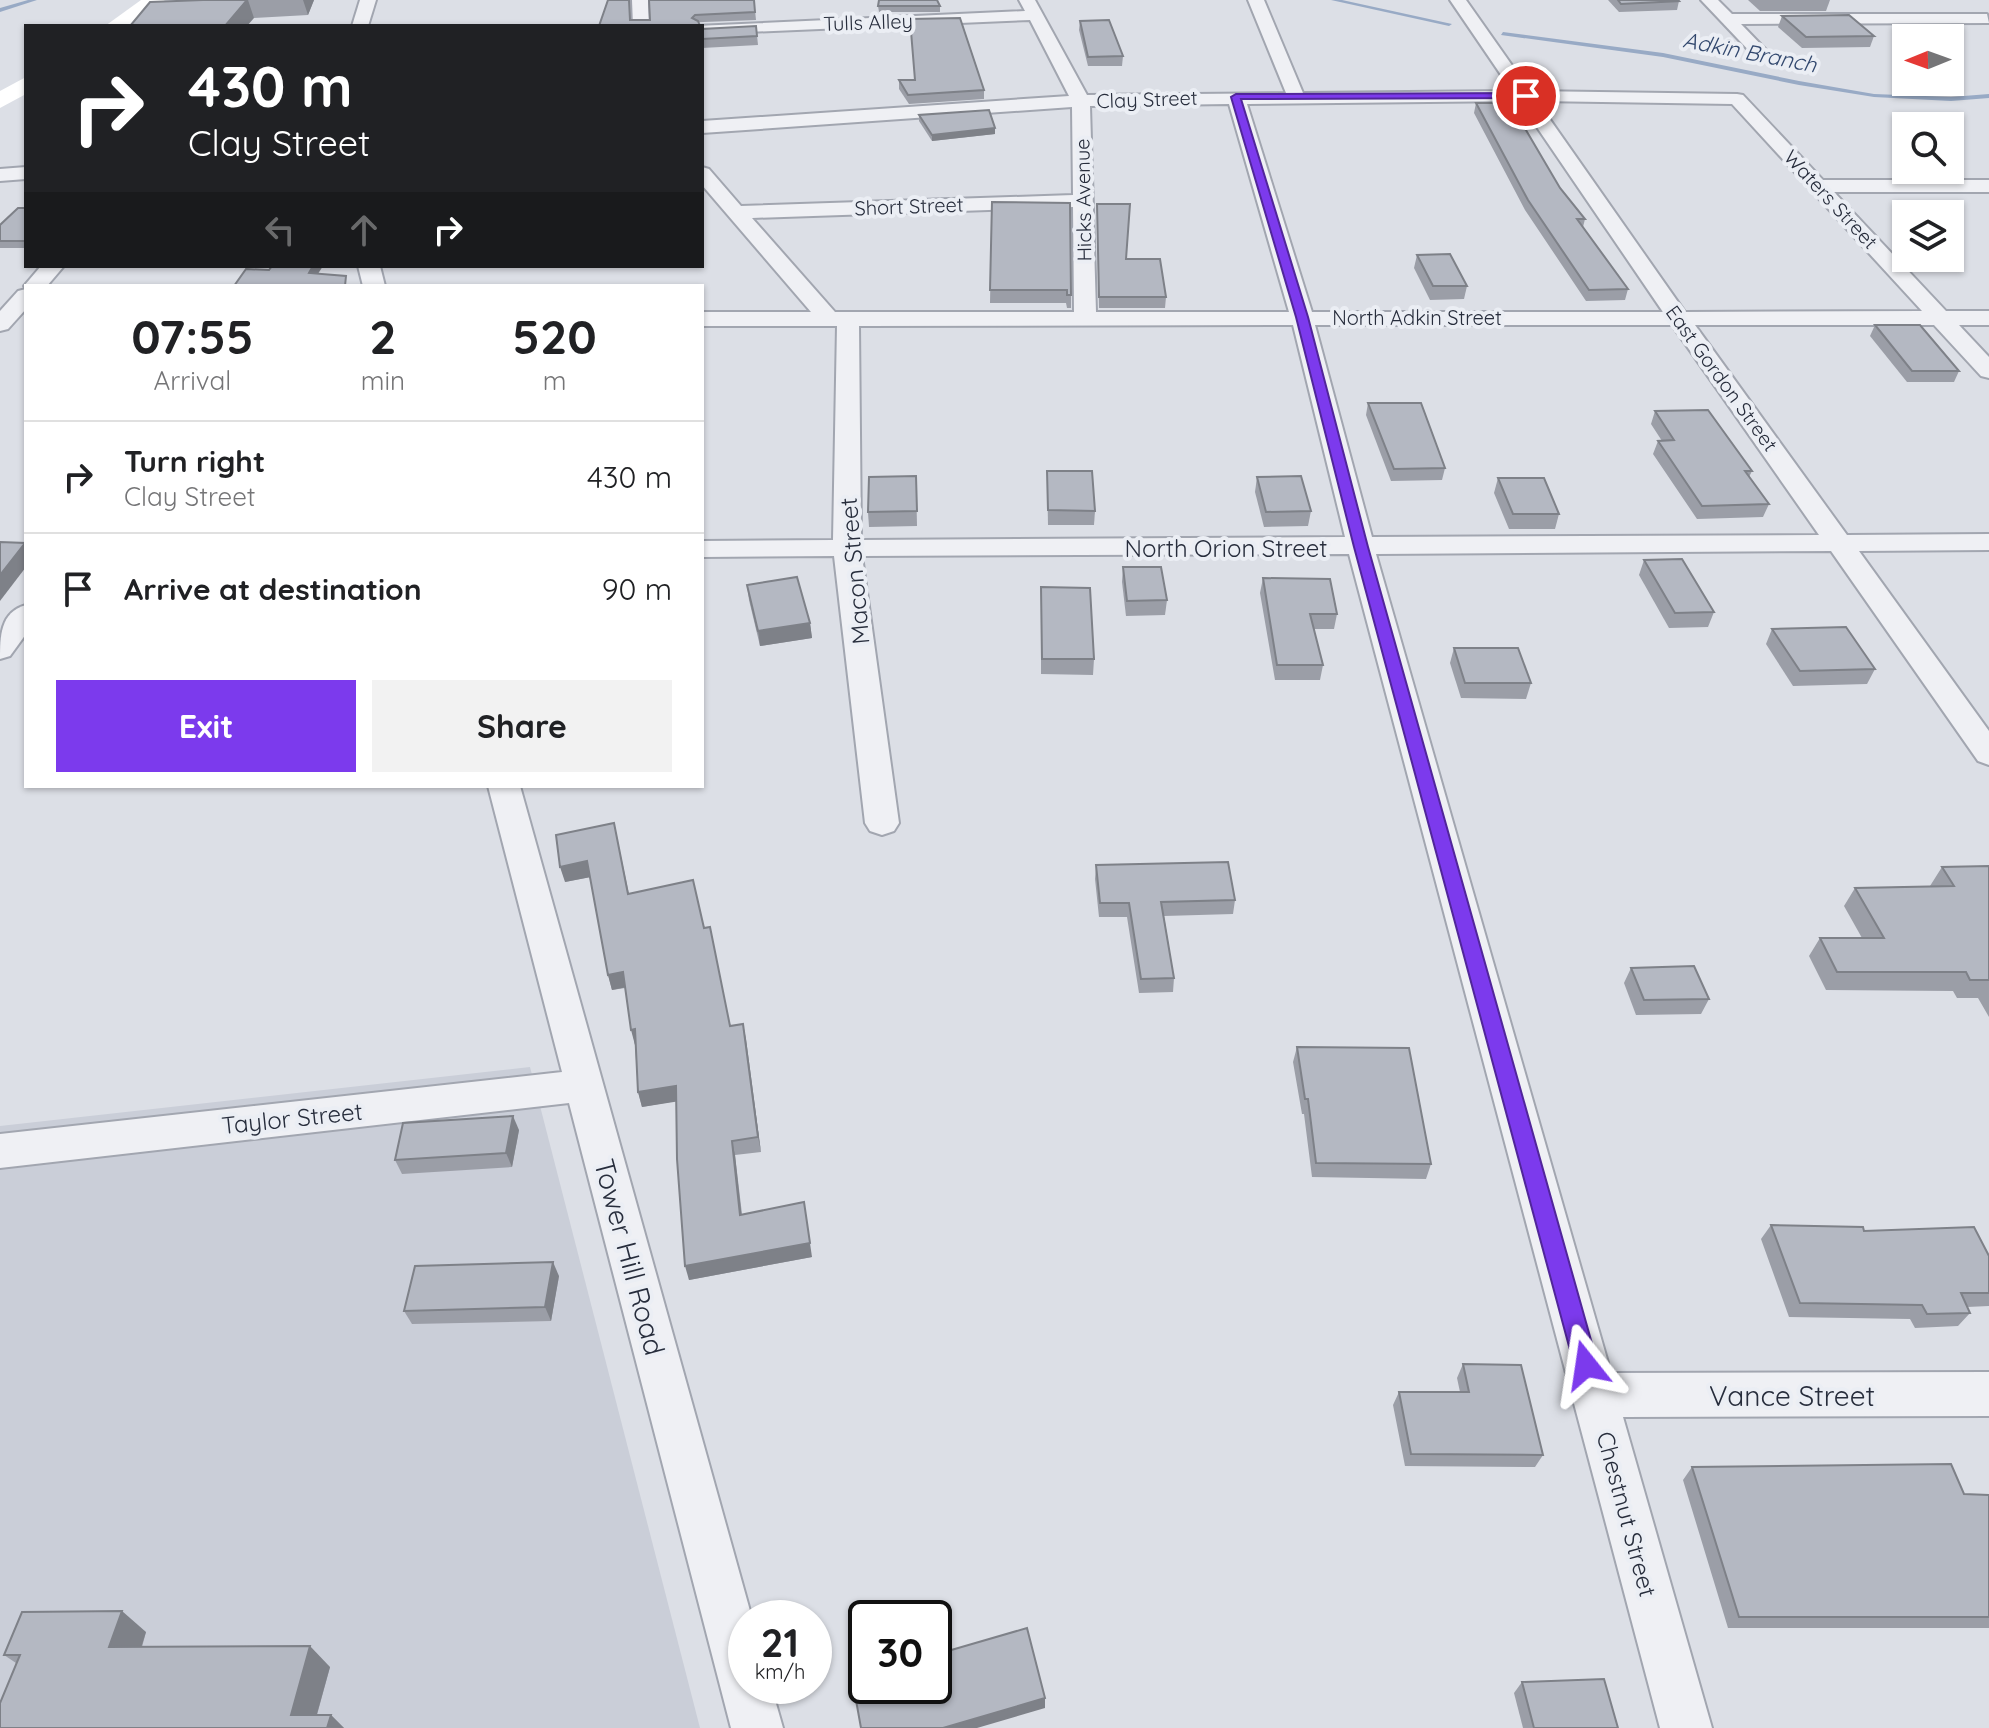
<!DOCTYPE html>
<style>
body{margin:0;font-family:Quicksand,sans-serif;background:#f2f2f2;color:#202124;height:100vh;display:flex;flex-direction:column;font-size:30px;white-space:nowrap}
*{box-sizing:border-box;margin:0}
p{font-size:26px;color:#757577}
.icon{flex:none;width:44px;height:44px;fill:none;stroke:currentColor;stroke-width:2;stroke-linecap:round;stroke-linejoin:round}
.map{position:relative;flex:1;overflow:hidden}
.sheet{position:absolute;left:24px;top:284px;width:680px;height:504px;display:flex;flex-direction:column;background:#fff;border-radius:0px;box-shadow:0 2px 6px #0004}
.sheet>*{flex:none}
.top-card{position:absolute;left:24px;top:24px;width:680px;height:244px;border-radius:0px;box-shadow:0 2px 6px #0004;background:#202124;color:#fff;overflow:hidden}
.needle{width:52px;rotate:269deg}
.controls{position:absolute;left:1892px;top:24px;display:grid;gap:16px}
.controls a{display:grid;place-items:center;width:72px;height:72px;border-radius:0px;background:#fff;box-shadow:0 2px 6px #0004;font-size:40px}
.speed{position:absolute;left:728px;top:1600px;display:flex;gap:16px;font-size:40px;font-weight:700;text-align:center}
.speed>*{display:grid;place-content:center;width:104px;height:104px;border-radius:50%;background:#fff;box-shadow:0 2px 6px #0004;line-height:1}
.speed small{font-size:20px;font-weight:400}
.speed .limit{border:4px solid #111;border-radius:12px;background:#fff;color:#111}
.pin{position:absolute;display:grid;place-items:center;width:68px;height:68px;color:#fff;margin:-34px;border:4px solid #fff;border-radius:50%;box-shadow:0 2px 8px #0007}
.me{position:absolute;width:88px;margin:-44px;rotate:345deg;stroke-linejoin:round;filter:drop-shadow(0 0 6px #0008)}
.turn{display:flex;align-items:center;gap:28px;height:168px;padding:0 32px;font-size:36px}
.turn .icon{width:104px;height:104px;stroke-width:2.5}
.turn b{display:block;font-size:56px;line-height:68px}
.lanes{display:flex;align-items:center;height:76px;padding:0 32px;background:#0003;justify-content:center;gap:40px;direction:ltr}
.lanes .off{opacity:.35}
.eta{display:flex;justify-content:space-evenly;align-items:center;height:136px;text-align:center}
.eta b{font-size:48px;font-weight:700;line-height:56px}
.cta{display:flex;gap:16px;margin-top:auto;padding:16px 32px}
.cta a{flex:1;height:92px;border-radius:0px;background:#7c3aed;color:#fff;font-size:32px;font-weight:700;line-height:92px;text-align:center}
.cta a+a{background:#f2f2f2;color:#202124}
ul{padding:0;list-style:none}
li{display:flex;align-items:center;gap:24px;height:112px;padding:0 32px;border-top:2px solid #e0e0e0}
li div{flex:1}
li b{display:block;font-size:30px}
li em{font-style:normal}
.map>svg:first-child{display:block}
.built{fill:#caced8}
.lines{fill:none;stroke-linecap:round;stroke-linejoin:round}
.stream{fill:#98aac5;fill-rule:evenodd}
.street-casing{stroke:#a2a6b0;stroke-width:4}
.street{fill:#eff0f4;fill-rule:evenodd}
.secondary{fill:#fff;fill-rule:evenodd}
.wall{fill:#9b9ea7}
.shaded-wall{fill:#7e8188}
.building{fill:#b4b8c2;stroke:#7e8188;stroke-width:2}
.route{fill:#7c3aed;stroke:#51269a;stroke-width:2}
.labels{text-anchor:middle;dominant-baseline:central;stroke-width:8;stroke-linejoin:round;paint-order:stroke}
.far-street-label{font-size:20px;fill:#272d3c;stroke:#ebeef4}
.far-water-label{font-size:22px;font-style:italic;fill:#32486e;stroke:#ebeef4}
.street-label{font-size:24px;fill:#272d3c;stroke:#ebeef4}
.near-street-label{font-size:28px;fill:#272d3c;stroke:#ebeef4}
</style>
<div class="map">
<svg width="1989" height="1728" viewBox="0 0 1989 1728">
<rect width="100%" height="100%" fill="#dcdfe6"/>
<polygon class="built" points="530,1067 700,1728 0,1728 0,1126"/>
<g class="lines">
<g class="stream">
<polygon points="28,0 37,0 0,12 0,8"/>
<polygon points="1331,0 1342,0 1452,24 1449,26"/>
<polygon points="1503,32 1663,53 1799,81 1874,94 1951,97 1989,94 1989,98 1951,101 1874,97 1799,85 1663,57 1501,35"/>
</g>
<g class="street-casing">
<g id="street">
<polygon points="360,0 376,0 368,26 352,26"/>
<polygon points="632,0 648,0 649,26 633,26"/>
<path d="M1019,0H1035L1087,95L1286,93L1248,0H1264L1303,93L1512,91L1450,0H1466L1530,91L1737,94L1743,95L1823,180H1989V192H1834L1946,311H1989V325H1959L1989,357V378L1981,376L1934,325H1695L1847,535L1989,534V550L1859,551L1989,731V765L1978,761L1831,551L1376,554L1611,1373L1989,1372V1416L1623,1417L1712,1728H1660L1349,554L862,556L899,823L894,831L882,835L870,831L865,823L834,556L702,557V541L833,540L837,326H702V312H811L702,185V167L709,169L741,206L1073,195L1072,107L702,133V121L1069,96L1030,20L702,34V26H696L1025,11ZM1519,101L1663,312H1312L1247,104ZM1537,101L1732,104L1922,311L1685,312ZM1229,104L1289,312H1096L1090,106ZM1073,207L1074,312H835L752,218ZM1293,325L1345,537L861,540L859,326ZM1315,325H1672L1819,535L1372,537Z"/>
<polygon points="1701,0 1718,0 1732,14 1987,14 1989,23 1741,24 1769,53 1761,58 1755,57"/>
<polygon points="26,167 26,179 0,181 0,169"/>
<polygon points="41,266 64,266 47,286 26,286 26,289 24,286"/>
<polygon points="358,266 380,266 385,286 363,286"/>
<polygon points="26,289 26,309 8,329 0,331 0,311 18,291"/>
<path d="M26,605V634L10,656L0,659C0,637 0,612 26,605Z"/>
<polygon points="488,786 520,786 752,1618 746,1618 746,1686 771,1686 783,1728 731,1728 569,1103 0,1168 0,1134 562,1072"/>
</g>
</g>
<use href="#street" class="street"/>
<g class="secondary">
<polygon points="141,0 165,0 129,26 105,26"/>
<polygon points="26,77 26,94 0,108 0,91"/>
</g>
</g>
<g class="wall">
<polygon points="203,0 314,0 308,15 254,18"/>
<polygon points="608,0 630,0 631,20 650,20 754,0 756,20 599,26"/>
<polygon points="1608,0 1678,0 1679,1 1677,10 1619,12"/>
<polygon points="1748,0 1830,0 1826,11 1760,11"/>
<polygon points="878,6 940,6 940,12 879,12"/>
<polygon points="1782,16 1874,36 1870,47 1802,48 1778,27"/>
<polygon points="1080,21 1123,56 1122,66 1088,66 1079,30"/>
<polygon points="756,26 758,45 702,48 702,29"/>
<polygon points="899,80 984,90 984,99 909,104 899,89"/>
<polygon points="1476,103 1560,188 1585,219 1583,227 1628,289 1625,300 1586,301 1525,210 1474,113"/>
<polygon points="919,115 995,134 932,141 919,121"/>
<polygon points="992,202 1071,295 1071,308 1067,308 1066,303 990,303"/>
<polygon points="1097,204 1126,259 1166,297 1165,308 1099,308"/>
<polygon points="26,208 26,248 0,248 0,225"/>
<polygon points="1417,255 1467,286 1464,299 1430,300 1414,268"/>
<polygon points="1875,325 1959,371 1954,382 1907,382 1870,336"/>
<polygon points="1368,403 1445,468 1442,480 1391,481 1366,415"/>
<polygon points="1655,411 1752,471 1749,477 1769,504 1763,517 1697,519 1653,454 1658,441 1662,441 1651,424"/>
<polygon points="1047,471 1095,511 1094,525 1048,525"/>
<polygon points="916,476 917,526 869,527 868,512"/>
<polygon points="1257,477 1311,511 1308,526 1264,527 1255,492"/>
<polygon points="1498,478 1559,514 1555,529 1509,529 1494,493"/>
<polygon points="1644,560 1714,612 1708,627 1669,628 1639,575"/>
<polygon points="1123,567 1167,600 1165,615 1126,616 1122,582"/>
<polygon points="1263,578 1337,614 1334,629 1314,629 1323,665 1320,680 1275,680 1260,593"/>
<polygon points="747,585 810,623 812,638 760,646 749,600"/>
<polygon points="1041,587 1094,659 1093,675 1041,674"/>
<polygon points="1772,629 1875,669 1867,684 1793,686 1766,644"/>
<polygon points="1454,648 1531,683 1526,699 1461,698 1450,663"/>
<polygon points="614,823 629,894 704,928 730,1026 743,1024 761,1152 735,1155 742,1214 812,1257 689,1280 676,1101 642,1107 638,1092 635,1045 625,988 612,990 608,975 590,877 565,882"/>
<polygon points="1096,865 1235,900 1233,914 1164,916 1174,978 1173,992 1139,993 1127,917 1099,917 1095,879"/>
<polygon points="1989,866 1989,1017 1978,998 1957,998 1953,991 1826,990 1809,956 1820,938 1862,938 1844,906 1855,888 1930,886 1942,867"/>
<polygon points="1631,968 1709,999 1701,1014 1636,1015 1624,983"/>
<polygon points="1297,1047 1431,1164 1426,1179 1312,1177 1304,1114 1302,1114 1293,1062"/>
<polygon points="519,1130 512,1167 402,1174 395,1160"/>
<polygon points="1771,1225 1864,1231 1989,1256 1989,1306 1967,1307 1970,1313 1958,1326 1915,1328 1910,1319 1789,1317 1761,1239"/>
<polygon points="559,1276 551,1321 412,1324 404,1311"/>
<polygon points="1463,1364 1543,1455 1535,1467 1405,1466 1393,1405 1399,1392 1460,1392 1457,1378"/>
<polygon points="1692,1467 1964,1494 1989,1495 1989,1628 1728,1628 1683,1480"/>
<polygon points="146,1632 142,1647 330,1667 317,1715 331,1715 344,1728 0,1728 16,1663 4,1655"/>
<polygon points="1522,1682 1618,1728 1523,1728 1514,1693"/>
</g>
<g class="shaded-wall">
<polygon points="247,0 248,0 254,18 247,26 225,26"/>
<polygon points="303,0 314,0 308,15"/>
<polygon points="995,128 995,134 932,141 932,135"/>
<polygon points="313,266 323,266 312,283 309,273"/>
<polygon points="25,543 26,567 0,601 0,575"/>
<polygon points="810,623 812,638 760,646 758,631"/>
<polygon points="587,861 591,877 565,882 560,867"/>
<polygon points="623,972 627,987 612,990 608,975"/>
<polygon points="743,1024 746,1039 761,1152 758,1137"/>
<polygon points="635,1029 639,1044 635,1045 631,1030"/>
<polygon points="676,1086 680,1101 642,1107 638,1092"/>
<polygon points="513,1116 519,1130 512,1167 506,1153"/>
<polygon points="732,1141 735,1155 743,1229 740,1215"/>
<polygon points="804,1202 812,1257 689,1280 685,1266"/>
<polygon points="553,1262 559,1276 551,1321 545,1307"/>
<polygon points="122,1611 146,1632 135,1667 109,1647"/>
<polygon points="310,1646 330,1667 313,1728 291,1715"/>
<polygon points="1045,1698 1045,1708 977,1728 943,1728"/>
<polygon points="331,1715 344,1728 327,1728"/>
</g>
<g class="building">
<polygon points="203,0 247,0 225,26 130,26 150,2"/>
<polygon points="608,0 629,0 630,20 650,20 649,0 754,0 755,12 695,15 692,18 698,21 700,26 599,26"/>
<polygon points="879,0 937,0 940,6 878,6"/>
<polygon points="1618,0 1678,0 1679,1 1621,4"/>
<polygon points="1849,15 1874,36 1806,37 1782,16"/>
<polygon points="960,18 984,90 908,95 899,80 915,80 910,19"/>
<polygon points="1109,20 1123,56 1088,57 1080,21"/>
<polygon points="756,26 757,36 702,39 702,29"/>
<polygon points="1476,103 1510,103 1560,188 1585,219 1577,219 1628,289 1589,290 1528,200"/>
<polygon points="989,110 995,128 932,135 919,115"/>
<polygon points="992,202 1070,203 1071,295 1067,295 1067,290 990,290"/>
<polygon points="1097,204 1130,204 1126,259 1160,259 1166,297 1099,297"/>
<polygon points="18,208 26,208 26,241 0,241 0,225"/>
<polygon points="1450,254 1467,286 1433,286 1417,255"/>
<polygon points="272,266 313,266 309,273 346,276 345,286 234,286 246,269 269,270"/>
<polygon points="1875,325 1920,325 1959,371 1912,371"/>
<polygon points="1368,403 1421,403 1445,468 1394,469"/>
<polygon points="1708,410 1752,471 1745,471 1769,504 1702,506 1658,441 1674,440 1655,411"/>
<polygon points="1047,471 1092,471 1095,511 1048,510"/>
<polygon points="916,476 917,511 868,512 869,477"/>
<polygon points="1301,476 1311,511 1266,512 1257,477"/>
<polygon points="1498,478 1544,478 1559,514 1513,514"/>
<polygon points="0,542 25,543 0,575"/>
<polygon points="1682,559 1714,612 1675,613 1644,560"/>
<polygon points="1123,567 1161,567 1167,600 1127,601"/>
<polygon points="797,577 810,623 758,631 747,585"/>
<polygon points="1263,578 1330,579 1337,614 1310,614 1323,665 1277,665"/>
<polygon points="1041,587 1090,588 1094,659 1042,659"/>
<polygon points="1846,627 1875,669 1800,671 1772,629"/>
<polygon points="1454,648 1518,648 1531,683 1465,683"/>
<polygon points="614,823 628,894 693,880 704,928 710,927 730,1026 743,1024 758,1137 732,1141 740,1215 804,1202 810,1243 685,1266 677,1159 676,1086 638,1092 635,1029 631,1030 623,972 608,975 587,861 560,867 556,835"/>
<polygon points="1228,862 1235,900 1161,902 1174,978 1141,979 1129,903 1100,903 1096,865"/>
<polygon points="1989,866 1989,980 1970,980 1966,972 1837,972 1820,938 1884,938 1855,888 1954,886 1942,867"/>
<polygon points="1694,966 1709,999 1644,1000 1631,968"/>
<polygon points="1297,1047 1409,1048 1431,1164 1316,1163 1308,1099 1305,1099"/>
<polygon points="513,1116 506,1153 395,1160 403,1123"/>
<polygon points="1771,1225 1863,1227 1864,1231 1974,1227 1989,1256 1989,1293 1961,1293 1970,1313 1927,1314 1922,1305 1800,1303"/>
<polygon points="553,1262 545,1307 404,1311 415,1266"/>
<polygon points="1463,1364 1521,1365 1543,1455 1411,1454 1399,1392 1469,1392"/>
<polygon points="1951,1464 1964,1494 1989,1495 1989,1617 1739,1617 1692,1467"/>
<polygon points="122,1611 109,1647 310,1646 291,1715 331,1715 327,1728 0,1728 0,1703 20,1655 4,1655 22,1612"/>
<polygon points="1027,1628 1045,1698 943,1728 861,1728 852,1678 866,1674 866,1686 934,1686 934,1655"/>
<polygon points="1604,1679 1618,1728 1534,1728 1522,1682"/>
</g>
<polygon class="route" points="1526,93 1529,98 1241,99 1308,317 1368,547 1598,1365 1595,1373 1586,1376 1578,1373 1574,1365 1354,547 1296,317 1231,97 1236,94"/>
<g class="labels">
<g class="far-street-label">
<text transform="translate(868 22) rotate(-2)">Tulls Alley</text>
<text transform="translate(1147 99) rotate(-2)">Clay Street</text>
<text transform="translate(1831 199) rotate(47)">Waters Street</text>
<text transform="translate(1083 200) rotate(-91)">Hicks Avenue</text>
<text transform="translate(909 206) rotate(-2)">Short Street</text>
<text x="1417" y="317">North Adkin Street</text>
<text transform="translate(1722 378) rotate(54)">East Gordon Street</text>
</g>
<g class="far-water-label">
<text transform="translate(1750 52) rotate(11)">Adkin Branch</text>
</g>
<g class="street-label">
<text x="1226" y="548">North Orion Street</text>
<text transform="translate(854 571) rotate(-95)">Macon Street</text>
<text transform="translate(292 1118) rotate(-6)">Taylor Street</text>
<text transform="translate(1627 1514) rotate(75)">Chestnut Street</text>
</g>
<g class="near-street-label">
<text transform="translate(630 1257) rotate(75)">Tower Hill Road</text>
<text x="1792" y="1395">Vance Street</text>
</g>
</g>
</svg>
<div class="controls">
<a><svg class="needle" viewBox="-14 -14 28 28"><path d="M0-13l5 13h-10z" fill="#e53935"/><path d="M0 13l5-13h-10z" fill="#757577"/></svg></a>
<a><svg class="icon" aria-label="search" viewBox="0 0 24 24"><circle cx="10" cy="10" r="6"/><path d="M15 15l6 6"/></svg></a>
<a><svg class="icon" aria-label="layers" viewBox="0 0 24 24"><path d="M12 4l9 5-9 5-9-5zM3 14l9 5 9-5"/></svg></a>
</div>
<div class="speed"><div>21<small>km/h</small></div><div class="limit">30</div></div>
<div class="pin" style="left:1526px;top:96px;background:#d93025"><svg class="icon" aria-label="arrive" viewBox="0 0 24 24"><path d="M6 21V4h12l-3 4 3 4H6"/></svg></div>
<svg class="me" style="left:1586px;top:1365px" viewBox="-20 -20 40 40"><path d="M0-17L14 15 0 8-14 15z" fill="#7c3aed" stroke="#fff" stroke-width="4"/></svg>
<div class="top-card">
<div class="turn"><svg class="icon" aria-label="right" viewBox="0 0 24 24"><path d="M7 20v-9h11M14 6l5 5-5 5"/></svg><div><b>430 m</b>Clay Street</div></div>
<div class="lanes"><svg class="icon off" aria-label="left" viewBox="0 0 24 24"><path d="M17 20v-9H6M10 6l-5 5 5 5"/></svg><svg class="icon off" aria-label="ahead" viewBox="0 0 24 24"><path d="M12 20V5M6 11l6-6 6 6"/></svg><svg class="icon" aria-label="right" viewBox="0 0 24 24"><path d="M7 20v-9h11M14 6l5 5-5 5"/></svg></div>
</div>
<section class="sheet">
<div class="eta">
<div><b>07:55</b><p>Arrival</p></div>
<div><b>2</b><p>min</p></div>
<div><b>520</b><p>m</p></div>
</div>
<ul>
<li><svg class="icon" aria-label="right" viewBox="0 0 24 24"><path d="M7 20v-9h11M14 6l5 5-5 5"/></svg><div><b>Turn right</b><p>Clay Street</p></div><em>430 m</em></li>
<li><svg class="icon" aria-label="arrive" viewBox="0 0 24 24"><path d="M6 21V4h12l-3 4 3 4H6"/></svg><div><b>Arrive at destination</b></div><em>90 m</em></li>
</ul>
<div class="cta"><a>Exit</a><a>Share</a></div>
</section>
</div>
